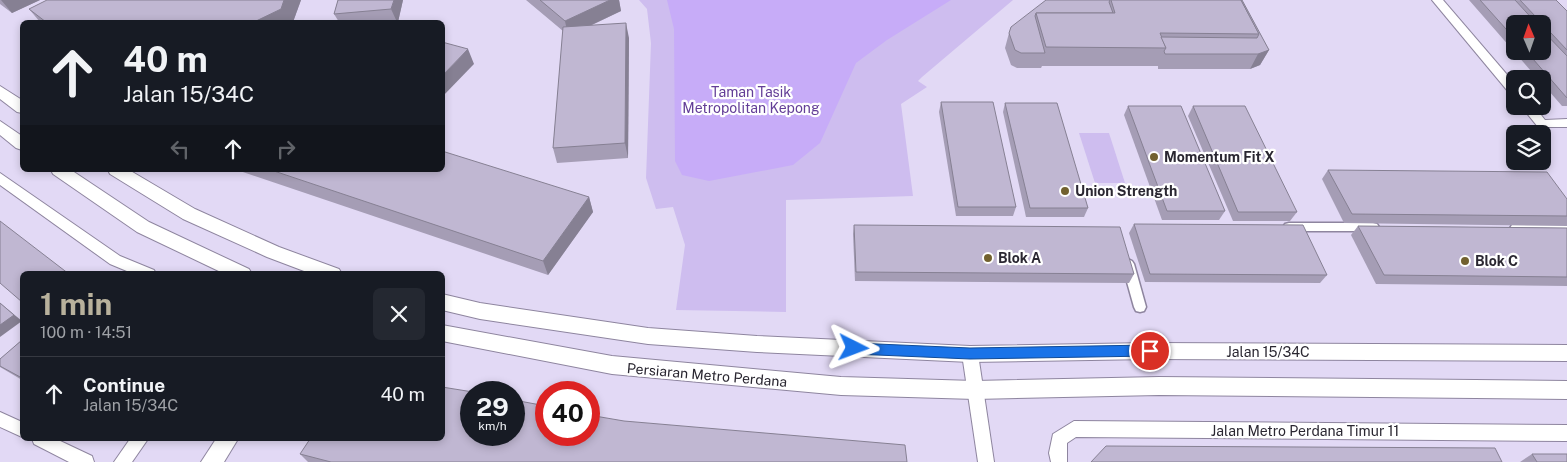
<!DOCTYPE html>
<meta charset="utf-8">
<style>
body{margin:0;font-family:"Public Sans",sans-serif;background:#242831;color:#f1f3f6;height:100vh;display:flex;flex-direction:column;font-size:19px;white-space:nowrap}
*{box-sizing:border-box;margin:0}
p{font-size:16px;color:#9ea1a6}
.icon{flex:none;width:28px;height:28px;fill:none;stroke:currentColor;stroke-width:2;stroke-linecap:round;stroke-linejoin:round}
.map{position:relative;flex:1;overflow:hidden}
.panel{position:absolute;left:20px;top:271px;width:425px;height:170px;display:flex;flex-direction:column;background:#171b24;border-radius:8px;box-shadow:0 2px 8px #0003}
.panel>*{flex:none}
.banner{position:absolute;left:20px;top:20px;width:425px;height:152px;border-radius:8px;box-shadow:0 2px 8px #0003;background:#171b24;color:#f1f3f6;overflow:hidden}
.needle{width:32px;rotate:358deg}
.controls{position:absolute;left:1506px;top:15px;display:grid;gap:10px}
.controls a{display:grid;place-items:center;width:45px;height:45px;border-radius:8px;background:#171b24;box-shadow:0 2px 8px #0003;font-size:25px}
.speed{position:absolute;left:460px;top:381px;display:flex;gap:10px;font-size:25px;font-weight:700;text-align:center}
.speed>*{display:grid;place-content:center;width:65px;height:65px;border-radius:50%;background:#171b24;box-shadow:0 2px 8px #0003;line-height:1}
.speed small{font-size:12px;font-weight:400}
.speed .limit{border:8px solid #d22;background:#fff;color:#111}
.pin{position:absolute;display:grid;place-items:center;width:42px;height:42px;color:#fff;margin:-21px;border:2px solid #fff;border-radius:50%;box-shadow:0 1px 5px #0007}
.me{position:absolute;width:55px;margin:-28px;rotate:93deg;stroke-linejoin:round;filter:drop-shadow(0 0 4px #0008)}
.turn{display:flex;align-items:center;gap:18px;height:105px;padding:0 20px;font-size:22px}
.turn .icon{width:65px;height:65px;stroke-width:2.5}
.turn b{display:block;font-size:35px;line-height:42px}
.lanes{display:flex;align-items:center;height:48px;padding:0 20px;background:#0003;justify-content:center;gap:25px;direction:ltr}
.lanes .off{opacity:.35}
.round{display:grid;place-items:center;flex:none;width:52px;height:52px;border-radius:8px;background:#242831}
.overview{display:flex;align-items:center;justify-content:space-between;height:85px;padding:0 20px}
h1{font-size:30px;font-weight:700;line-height:38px;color:#b8b19c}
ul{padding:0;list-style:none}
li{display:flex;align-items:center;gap:15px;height:75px;padding:0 20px;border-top:1px solid #363941}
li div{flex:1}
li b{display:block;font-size:19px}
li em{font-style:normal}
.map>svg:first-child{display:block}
.green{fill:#cebdef}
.water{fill:#c7acf8}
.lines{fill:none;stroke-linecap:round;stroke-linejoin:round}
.pedestrian-casing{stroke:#8e859f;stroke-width:3}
.minor-casing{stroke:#8e859f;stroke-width:2}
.tertiary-casing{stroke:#8e859f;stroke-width:2}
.pedestrian{fill:#fff;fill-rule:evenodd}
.minor{fill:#fff;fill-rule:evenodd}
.tertiary{fill:#fff;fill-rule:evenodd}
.wall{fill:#a59db5;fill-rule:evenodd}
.shaded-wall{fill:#868093}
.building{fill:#c0b7d2;stroke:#868093}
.route{fill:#1a73e8;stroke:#114b97}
.poi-dot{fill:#72612f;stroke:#fff;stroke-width:2}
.labels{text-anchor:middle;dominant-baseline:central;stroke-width:4.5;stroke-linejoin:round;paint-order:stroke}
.park-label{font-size:14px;fill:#633e97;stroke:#fff}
.poi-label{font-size:14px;font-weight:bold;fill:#2a2731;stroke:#fff;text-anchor:start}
.street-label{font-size:14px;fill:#2a2731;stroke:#fff}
</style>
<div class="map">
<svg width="1567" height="462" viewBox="0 0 1567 462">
<rect width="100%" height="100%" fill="#e2d9f5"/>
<g class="green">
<polygon points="639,0 1013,0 922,77 918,81 927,87 901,104 913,196 786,200 786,312 676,310 685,245 673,207 656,209 646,178 651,43 647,9"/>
<polygon points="1079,133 1109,133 1125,183 1095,183"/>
</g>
<polygon class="water" points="667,0 951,0 887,40 856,63 820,143 793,165 709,181 682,175 675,161 674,29"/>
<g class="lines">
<g class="pedestrian-casing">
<g id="pedestrian">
<polygon points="1289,223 1373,223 1377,224 1379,227 1377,230 1373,231 1289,231 1285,230 1283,227 1285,224"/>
<polygon points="1516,224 1567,224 1567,232 1516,232 1512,231 1510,228 1512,225"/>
<polygon points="1128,259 1132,261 1134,264 1146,307 1144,311 1140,312 1136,311 1134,307 1122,264 1124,261"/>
</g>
</g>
<g class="minor-casing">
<g id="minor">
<polygon points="1432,0 1443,0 1515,84 1515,96 1511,95"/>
<polygon points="1521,106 1534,106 1545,120 1567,119 1567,127 1538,127"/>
<polygon points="0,173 120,256 154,270 156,274 134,274 110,264 0,185"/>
<polygon points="970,347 975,349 978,354 994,462 978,462 962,354 965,349"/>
<polygon points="0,412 22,422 22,437 0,427"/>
<polygon points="1074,421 1567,425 1567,441 1076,437 1067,443 1067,462 1051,462 1049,453 1053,434"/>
<polygon points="32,439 56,439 92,456 94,462 69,462 34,444"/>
<polygon points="130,439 148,439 132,462 114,462"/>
</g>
</g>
<g class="tertiary-casing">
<g id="tertiary">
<polygon points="0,86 22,100 22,113 17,112 0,99"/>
<polygon points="0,121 22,136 22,150 16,148 0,135"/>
<polygon points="51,170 71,170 149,222 249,269 252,274 225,274 137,232 53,174"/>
<polygon points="108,170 129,170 195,209 279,247 339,269 342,274 312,274 267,257 183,219 110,174"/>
<polygon points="442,294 480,303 648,328 757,336 970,346 1150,343 1567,345 1567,361 1150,359 970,362 757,352 648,344 480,319 442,310"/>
<polygon points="442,325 612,356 841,377 975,381 1159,377 1567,381 1567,399 1159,395 975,399 841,395 612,374 442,341"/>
<polygon points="216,439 238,439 224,462 201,462"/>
</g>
</g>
<use href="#pedestrian" class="pedestrian"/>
<use href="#minor" class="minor"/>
<use href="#tertiary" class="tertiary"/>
</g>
<g class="wall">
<polygon points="0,0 40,0 12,13 0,4"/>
<polygon points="301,0 293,22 40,22 29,9"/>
<polygon points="338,0 403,0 398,22 339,22 334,14"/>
<polygon points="526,0 619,0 621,11 592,25 629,38 628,158 557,163 553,148 563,31"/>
<polygon points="1046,0 1242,0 1269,50 1260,65 1250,69 1158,69 1158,66 1042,66 1041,68 1017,68 1011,65 1005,48 1009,33"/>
<path d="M1469,0H1556L1567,11V106H1562L1542,83V79H1538ZM1515,24H1542V51H1515Z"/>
<polygon points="941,102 1016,207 1013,216 956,216 939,112"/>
<polygon points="1005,103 1088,208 1084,217 1026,217 1003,112"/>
<polygon points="1128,106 1225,211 1219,220 1162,220 1124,115"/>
<polygon points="1193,106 1297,212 1290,221 1233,221 1188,116"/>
<polygon points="237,170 442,170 589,197 593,212 548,275"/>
<polygon points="1328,170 1567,199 1567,226 1344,223 1322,179"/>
<polygon points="1134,224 1327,275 1320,283 1145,282 1129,233"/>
<polygon points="854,225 1134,274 1129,283 855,281 853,234"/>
<polygon points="1358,226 1567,228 1567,286 1376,284 1351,235"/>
<polygon points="22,340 22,380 0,367 0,359"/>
<polygon points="624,421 907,462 308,462 300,454"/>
<polygon points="1532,454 1567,462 1520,462"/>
</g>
<g class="shaded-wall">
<polygon points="1,0 40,0 12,13"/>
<polygon points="284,0 301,0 293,22 254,22"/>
<polygon points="394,0 403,0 398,22 397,22 391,9"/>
<polygon points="610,0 619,0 621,11 568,36 565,21"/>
<polygon points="626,23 629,38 628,158 625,143"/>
<polygon points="468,49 474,64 442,97 442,76"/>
<polygon points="1269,50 1260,65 1250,69 1258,54"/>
<polygon points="589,197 593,212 548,275 543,261"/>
<polygon points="0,303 22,321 0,337"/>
</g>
<g class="building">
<polygon points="47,0 284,0 281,9 254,22 46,22 29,9"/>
<polygon points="338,0 394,0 391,9 334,14"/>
<polygon points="540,0 610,0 565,21"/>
<polygon points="1046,0 1110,0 1109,2 1113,13 1036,13 1035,16 1045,53 1021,53 1015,50 1009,33 1011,27"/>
<polygon points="1111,0 1241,0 1259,34 1160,33 1166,48 1046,47 1036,13 1115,13"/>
<polygon points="1241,0 1242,0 1269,50 1258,54 1165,54 1164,51 1166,48 1161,37 1257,38 1259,34"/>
<polygon points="1480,0 1515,0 1537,24 1515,24 1515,39"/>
<polygon points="1520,0 1556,0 1567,11 1567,50"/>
<polygon points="626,23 625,143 553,148 563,27"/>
<polygon points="1542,30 1567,56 1567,98 1526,51 1542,51"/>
<polygon points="442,42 468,49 442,76"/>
<polygon points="941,102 993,102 1016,207 958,207"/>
<polygon points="1005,103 1057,103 1088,208 1030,208"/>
<polygon points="1128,106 1181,106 1225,211 1167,211"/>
<polygon points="1193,106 1245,106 1297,212 1238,212"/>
<polygon points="442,151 589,197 543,261 271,170 442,170"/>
<polygon points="1328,170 1547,172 1567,199 1567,216 1352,214"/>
<polygon points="0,221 69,274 22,274 22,302 0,283"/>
<polygon points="1134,224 1303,225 1327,275 1150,274"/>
<polygon points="854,225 1120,227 1134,274 856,272"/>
<polygon points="1358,226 1567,228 1567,277 1384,275"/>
<polygon points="0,303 14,315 0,325"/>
<polygon points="22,340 22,378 0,366 0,359"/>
<polygon points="442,387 473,392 471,392 471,435 514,435 514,400 546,406 546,435 589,435 589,415 624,421 905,445 907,462 331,462 300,454 310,439 442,439"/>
<polygon points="1106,446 1495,448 1502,462 1091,462"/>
<polygon points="1532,454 1567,454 1567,462 1537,462"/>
</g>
<polygon class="route" points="854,343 970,348 1150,345 1156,351 1150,356 970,359 854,354 847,348"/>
<g class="poi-dot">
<circle cx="1154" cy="157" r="5"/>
<circle cx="1065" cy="191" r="5"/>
<circle cx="988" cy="258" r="5"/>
<circle cx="1465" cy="261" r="5"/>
</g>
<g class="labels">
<g class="park-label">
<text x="751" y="92">Taman Tasik<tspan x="751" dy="16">Metropolitan Kepong</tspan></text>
</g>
<g class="poi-label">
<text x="1164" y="157">Momentum Fit X</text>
<text x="1075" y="191">Union Strength</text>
<text x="998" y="258">Blok A</text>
<text x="1475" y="261">Blok C</text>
</g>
<g class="street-label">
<text x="1268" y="352">Jalan 15/34C</text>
<text transform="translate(707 375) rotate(5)">Persiaran Metro Perdana</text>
<text x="1305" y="431">Jalan Metro Perdana Timur 11</text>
</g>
</g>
</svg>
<div class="controls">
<a><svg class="needle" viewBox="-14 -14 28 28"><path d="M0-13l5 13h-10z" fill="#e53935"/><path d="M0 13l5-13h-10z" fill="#9ea1a6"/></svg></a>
<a><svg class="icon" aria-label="search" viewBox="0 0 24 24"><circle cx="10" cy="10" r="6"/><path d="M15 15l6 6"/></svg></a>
<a><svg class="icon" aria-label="layers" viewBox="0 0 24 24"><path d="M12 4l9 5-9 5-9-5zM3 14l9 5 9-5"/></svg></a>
</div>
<div class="speed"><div>29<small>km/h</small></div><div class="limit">40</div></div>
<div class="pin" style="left:1150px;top:351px;background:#d93025"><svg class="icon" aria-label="arrive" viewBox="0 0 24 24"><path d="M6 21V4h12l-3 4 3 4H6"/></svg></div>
<svg class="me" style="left:854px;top:348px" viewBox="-20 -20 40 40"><path d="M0-17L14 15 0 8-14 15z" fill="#1a73e8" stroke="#fff" stroke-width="4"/></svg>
<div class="banner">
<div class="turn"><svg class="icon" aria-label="ahead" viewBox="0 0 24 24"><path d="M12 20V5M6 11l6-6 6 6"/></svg><div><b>40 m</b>Jalan 15/34C</div></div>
<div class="lanes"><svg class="icon off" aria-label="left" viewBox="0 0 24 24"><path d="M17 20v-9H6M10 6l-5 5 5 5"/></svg><svg class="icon" aria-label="ahead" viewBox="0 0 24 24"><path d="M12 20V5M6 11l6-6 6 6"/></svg><svg class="icon off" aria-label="right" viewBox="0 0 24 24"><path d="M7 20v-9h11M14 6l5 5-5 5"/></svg></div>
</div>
<section class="panel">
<div class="overview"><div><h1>1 min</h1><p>100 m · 14:51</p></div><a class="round"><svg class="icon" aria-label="close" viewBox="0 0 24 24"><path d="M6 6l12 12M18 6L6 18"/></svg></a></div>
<ul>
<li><svg class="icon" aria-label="ahead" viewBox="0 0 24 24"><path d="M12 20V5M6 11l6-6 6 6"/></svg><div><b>Continue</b><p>Jalan 15/34C</p></div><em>40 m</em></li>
</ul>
</section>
</div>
